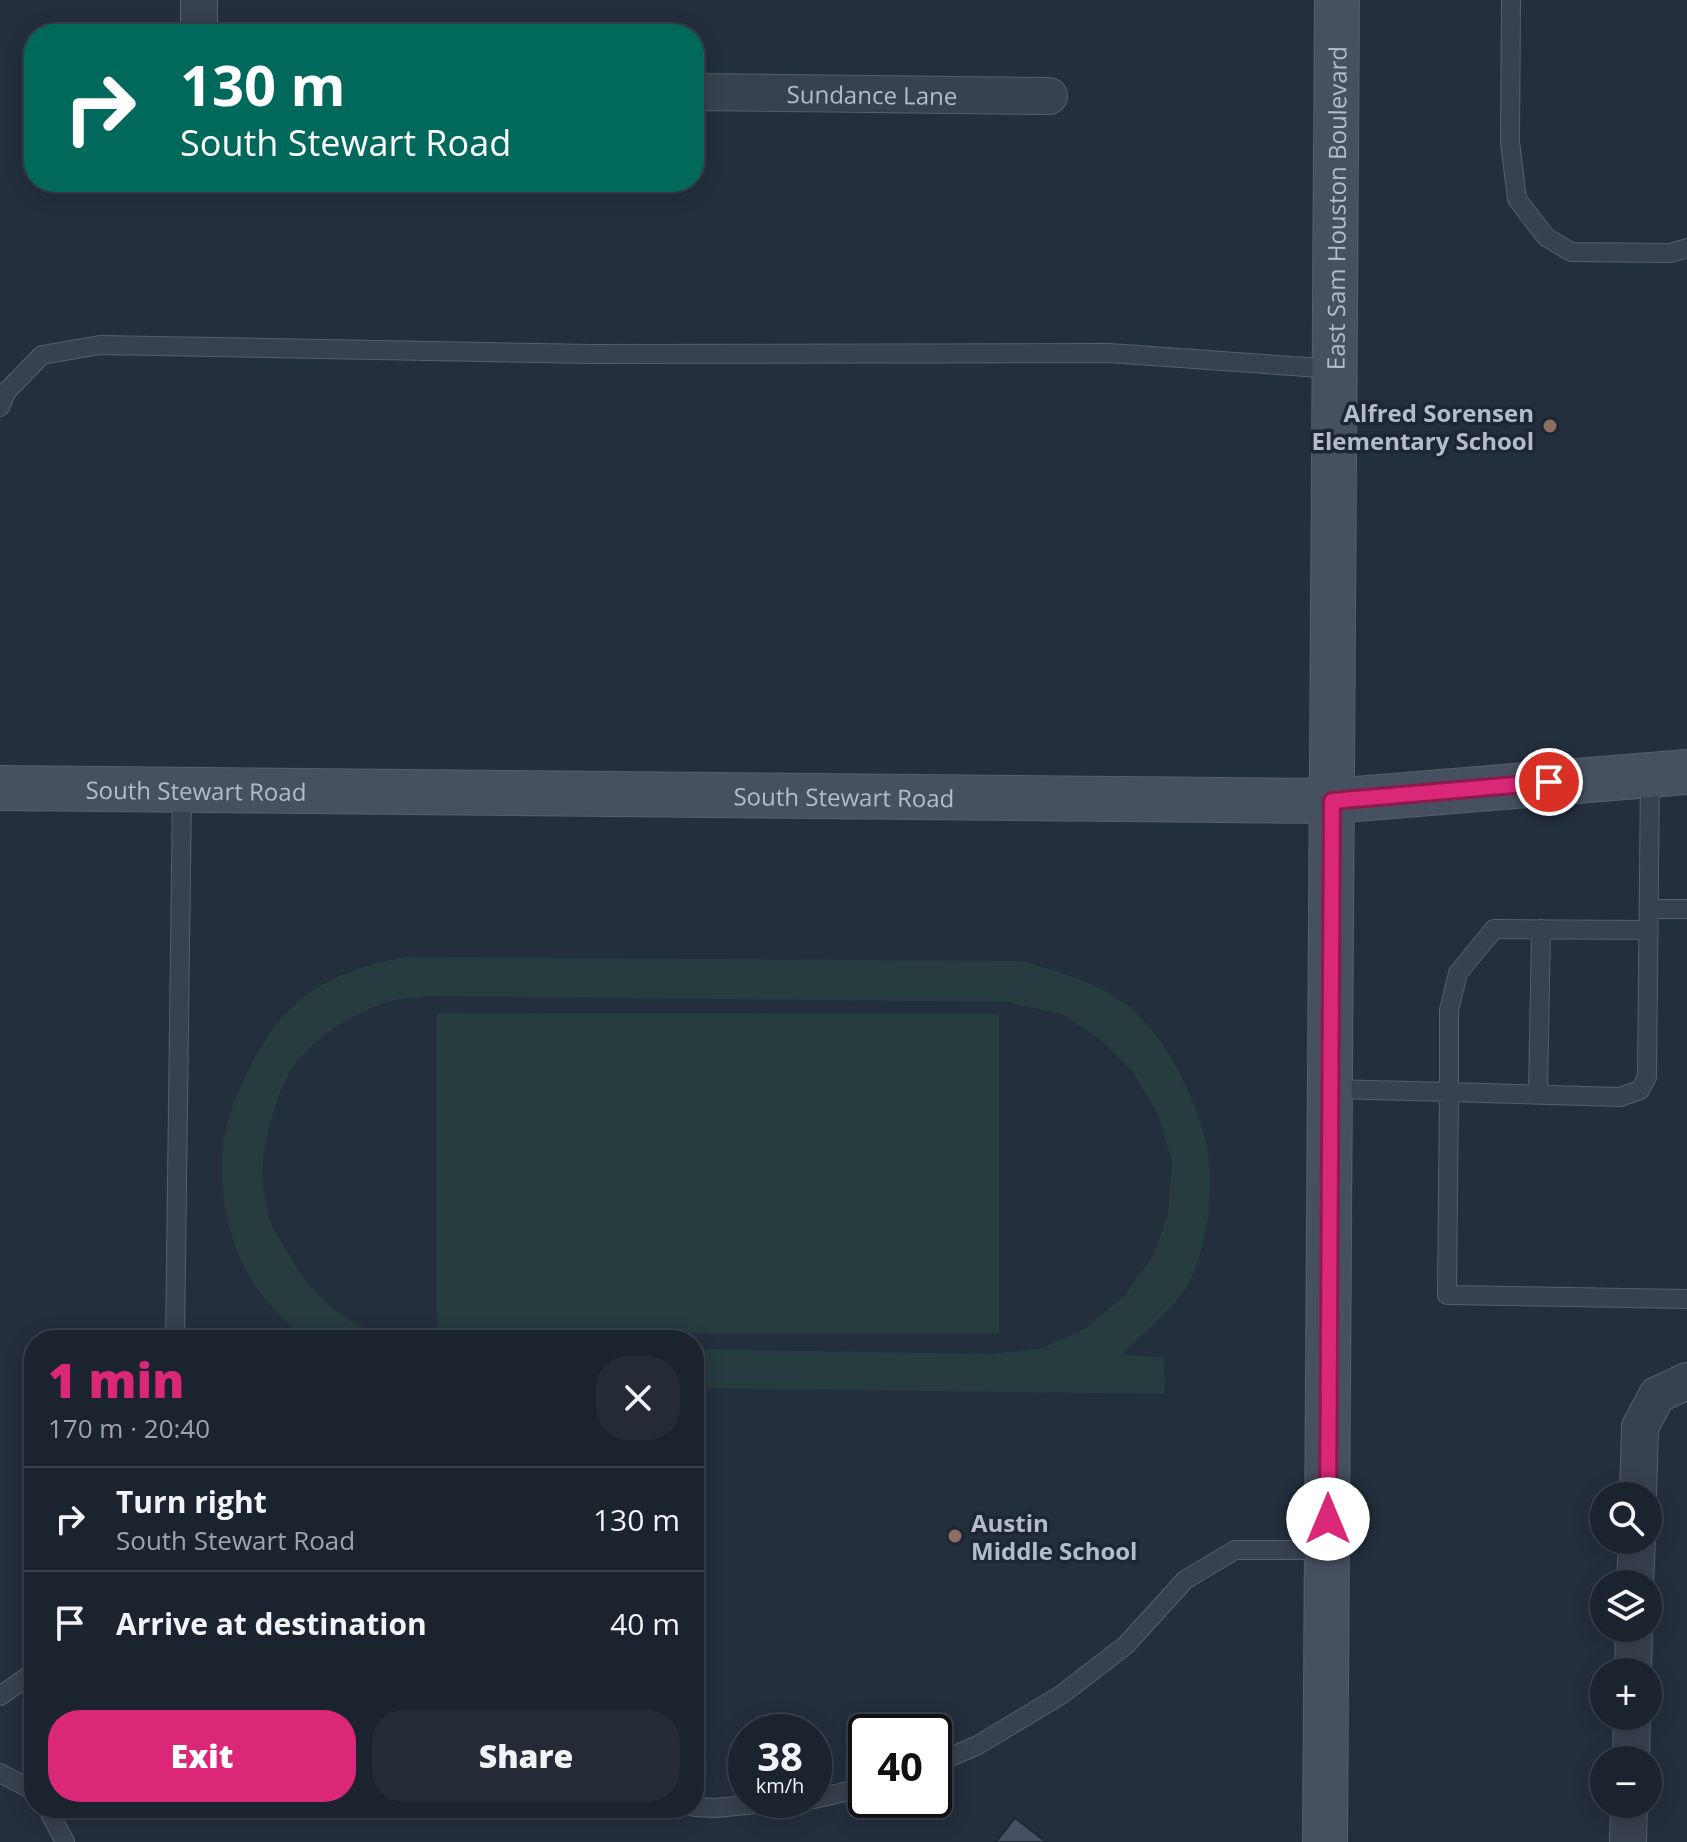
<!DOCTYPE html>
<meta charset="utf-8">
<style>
body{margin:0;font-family:"Open Sans",sans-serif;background:#242b36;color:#f1f3f6;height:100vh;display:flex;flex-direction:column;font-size:30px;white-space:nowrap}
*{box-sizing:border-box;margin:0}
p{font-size:26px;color:#a0a4aa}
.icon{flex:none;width:44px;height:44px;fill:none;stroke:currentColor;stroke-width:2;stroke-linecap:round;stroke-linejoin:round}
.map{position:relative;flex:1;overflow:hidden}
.sheet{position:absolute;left:24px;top:1330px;width:680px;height:488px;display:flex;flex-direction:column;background:#1b232e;border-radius:32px;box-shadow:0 4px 20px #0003,0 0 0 2px #39404a}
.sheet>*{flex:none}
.banner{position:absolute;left:24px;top:24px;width:680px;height:168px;border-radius:32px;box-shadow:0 4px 20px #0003,0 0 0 2px #39404a;background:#00695c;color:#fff;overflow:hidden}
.fabs{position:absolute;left:1590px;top:1482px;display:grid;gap:16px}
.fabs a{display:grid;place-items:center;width:72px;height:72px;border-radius:50%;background:#1b232e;box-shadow:0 4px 20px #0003,0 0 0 2px #39404a;font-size:40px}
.speed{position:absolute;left:728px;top:1714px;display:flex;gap:16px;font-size:40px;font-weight:700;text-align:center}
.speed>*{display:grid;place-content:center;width:104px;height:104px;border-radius:50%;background:#1b232e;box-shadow:0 4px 20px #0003,0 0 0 2px #39404a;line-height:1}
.speed small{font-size:20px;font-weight:400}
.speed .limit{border:4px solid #111;border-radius:12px;background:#fff;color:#111}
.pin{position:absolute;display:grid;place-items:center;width:68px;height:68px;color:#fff;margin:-34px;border:4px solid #fff;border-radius:50%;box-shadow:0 2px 8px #0007}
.me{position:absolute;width:88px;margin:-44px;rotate:0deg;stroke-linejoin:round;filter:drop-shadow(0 0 6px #0008)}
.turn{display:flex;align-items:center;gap:28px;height:168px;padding:0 24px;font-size:36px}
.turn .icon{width:104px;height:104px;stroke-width:2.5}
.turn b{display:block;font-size:56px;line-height:68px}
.round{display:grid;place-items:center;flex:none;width:84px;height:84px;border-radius:32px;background:#242b36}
.head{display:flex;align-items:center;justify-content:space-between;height:136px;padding:0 24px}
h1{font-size:48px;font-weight:800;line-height:60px;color:#db2777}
.primary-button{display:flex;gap:16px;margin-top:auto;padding:16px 24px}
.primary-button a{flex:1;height:92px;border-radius:32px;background:#db2777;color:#fff;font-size:32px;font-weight:800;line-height:92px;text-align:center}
.primary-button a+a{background:#242b36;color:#f1f3f6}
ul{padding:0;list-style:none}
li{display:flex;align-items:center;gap:24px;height:104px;padding:0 24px;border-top:2px solid #39404a}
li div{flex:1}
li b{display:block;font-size:30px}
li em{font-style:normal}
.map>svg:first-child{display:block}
.green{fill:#263c3f}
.building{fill:#455162;stroke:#1f2835;stroke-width:2}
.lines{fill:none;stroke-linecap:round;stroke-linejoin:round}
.lane-casing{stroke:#565f6c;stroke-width:20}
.street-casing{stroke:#565f6c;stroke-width:38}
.secondary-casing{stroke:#565f6c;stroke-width:46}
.lane{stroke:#38414e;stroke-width:18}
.street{stroke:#38414e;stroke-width:36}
.secondary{stroke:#465061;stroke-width:44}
.route-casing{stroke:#8e194d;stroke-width:20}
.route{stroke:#db2777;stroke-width:14}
.education-dot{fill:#8d6e63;stroke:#1d2633;stroke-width:3}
.labels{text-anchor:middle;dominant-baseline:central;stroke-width:7;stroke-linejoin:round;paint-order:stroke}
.street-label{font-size:24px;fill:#b4bcc9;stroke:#1d2633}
.poi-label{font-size:24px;font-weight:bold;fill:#b4bcc9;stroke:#1d2633;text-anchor:end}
</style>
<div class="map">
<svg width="1687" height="1842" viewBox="0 0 1687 1842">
<rect width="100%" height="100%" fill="#242f3e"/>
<g class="green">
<path d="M406,957L1021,961C1056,971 1092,980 1123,1002C1162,1029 1198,1100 1207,1147C1215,1183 1207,1252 1188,1284C1175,1308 1141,1335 1121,1355L1164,1357L1165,1394L694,1388V1349L990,1354L1040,1349L1086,1328L1124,1296L1153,1256L1168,1215L1172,1161L1158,1114L1132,1071L1100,1039L1062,1014L1006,1002L427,996C415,998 402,998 391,1001C355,1011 313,1037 292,1069C281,1085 275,1107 270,1125C260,1158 259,1195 273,1227C277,1237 285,1248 291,1258C314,1299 353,1330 398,1340H305C284,1320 264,1302 249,1276C227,1237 217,1183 224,1139C230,1100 259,1042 286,1013C317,980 363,964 406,957Z"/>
<polygon points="437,1013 999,1014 999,1333 437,1333"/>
</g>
<polygon class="building" points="1015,1818 1046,1842 996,1842"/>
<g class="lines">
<g class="lane-casing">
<g id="lane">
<polyline points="1511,0 1510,142 1517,199 1546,237 1571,252 1671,253 1687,248"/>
<polyline points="0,407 7,391 42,355 100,345 593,354 1109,353 1334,369"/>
<polyline points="1649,909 1687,909"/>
<polyline points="1649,930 1494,929 1458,973 1449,1010 1449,1092 1620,1097 1640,1090 1647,1077 1650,774"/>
<polyline points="1330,1089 1449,1092 1447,1295 1687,1299"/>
<polyline points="1538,1094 1541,929"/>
<polyline points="175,1340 182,791"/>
<polyline points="0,1696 34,1672"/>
<polyline points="934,1764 978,1745 1061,1695 1126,1645 1185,1580 1235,1550 1328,1550"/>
<polyline points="0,1773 34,1791"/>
<polyline points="814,1799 866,1787"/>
<polyline points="694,1807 715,1808 801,1800"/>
<polyline points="47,1808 65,1842"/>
</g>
</g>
<g class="street-casing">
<g id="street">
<polyline points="199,34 199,0"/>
<path id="s1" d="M694,92L1049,96"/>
<polyline points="1638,1496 1640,1427 1657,1395 1687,1381"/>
<polyline points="1635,1584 1637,1540"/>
<polyline points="1633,1672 1634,1628"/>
<polyline points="1631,1760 1632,1716"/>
<polyline points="1628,1842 1629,1804"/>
</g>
</g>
<g class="secondary-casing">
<g id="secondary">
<path id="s2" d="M0,788L1332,801L1687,772"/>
<path id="s3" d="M1325,1842L1337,0"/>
</g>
</g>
<use href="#lane" class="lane"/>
<use href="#street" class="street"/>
<use href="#secondary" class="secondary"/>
</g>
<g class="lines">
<g class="route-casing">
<polyline id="route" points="1328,1519 1332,801 1549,782"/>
</g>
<use href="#route" class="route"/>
</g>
<g class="education-dot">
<circle cx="1550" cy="426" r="8"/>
<circle cx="955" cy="1536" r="8"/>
</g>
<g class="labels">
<g class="street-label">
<text stroke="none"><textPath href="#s1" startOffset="178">Sundance Lane</textPath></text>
<text stroke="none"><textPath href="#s3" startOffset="1634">East Sam Houston Boulevard</textPath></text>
<text stroke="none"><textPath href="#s2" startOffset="196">South Stewart Road</textPath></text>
<text stroke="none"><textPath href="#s2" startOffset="844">South Stewart Road</textPath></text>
</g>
<g class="poi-label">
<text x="1534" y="412">Alfred Sorensen<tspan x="1534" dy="28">Elementary School</tspan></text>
<text x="971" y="1522" text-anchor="start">Austin<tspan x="971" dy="28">Middle School</tspan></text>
</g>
</g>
</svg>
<div class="fabs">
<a><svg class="icon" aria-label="search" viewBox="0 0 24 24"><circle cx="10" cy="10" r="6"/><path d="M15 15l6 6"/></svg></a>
<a><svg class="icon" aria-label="layers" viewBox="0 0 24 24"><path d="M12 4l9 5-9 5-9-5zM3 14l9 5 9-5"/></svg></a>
<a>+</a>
<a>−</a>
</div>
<div class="speed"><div>38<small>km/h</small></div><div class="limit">40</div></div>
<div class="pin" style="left:1549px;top:782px;background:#d93025"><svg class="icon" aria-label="arrive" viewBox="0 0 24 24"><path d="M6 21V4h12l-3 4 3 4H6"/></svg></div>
<svg class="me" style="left:1328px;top:1519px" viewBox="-20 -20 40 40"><circle r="19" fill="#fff"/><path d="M0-13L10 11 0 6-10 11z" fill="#db2777"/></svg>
<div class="banner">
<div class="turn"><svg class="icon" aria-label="right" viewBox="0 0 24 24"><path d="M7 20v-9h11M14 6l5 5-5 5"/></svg><div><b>130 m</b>South Stewart Road</div></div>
</div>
<section class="sheet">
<div class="head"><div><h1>1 min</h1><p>170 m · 20:40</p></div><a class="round"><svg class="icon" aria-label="close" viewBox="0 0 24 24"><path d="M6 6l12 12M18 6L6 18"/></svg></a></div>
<ul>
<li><svg class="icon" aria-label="right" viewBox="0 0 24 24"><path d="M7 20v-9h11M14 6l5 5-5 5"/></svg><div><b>Turn right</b><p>South Stewart Road</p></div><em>130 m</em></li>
<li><svg class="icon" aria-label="arrive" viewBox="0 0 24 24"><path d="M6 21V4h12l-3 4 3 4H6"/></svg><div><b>Arrive at destination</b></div><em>40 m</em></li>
</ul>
<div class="primary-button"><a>Exit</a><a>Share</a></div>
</section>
</div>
